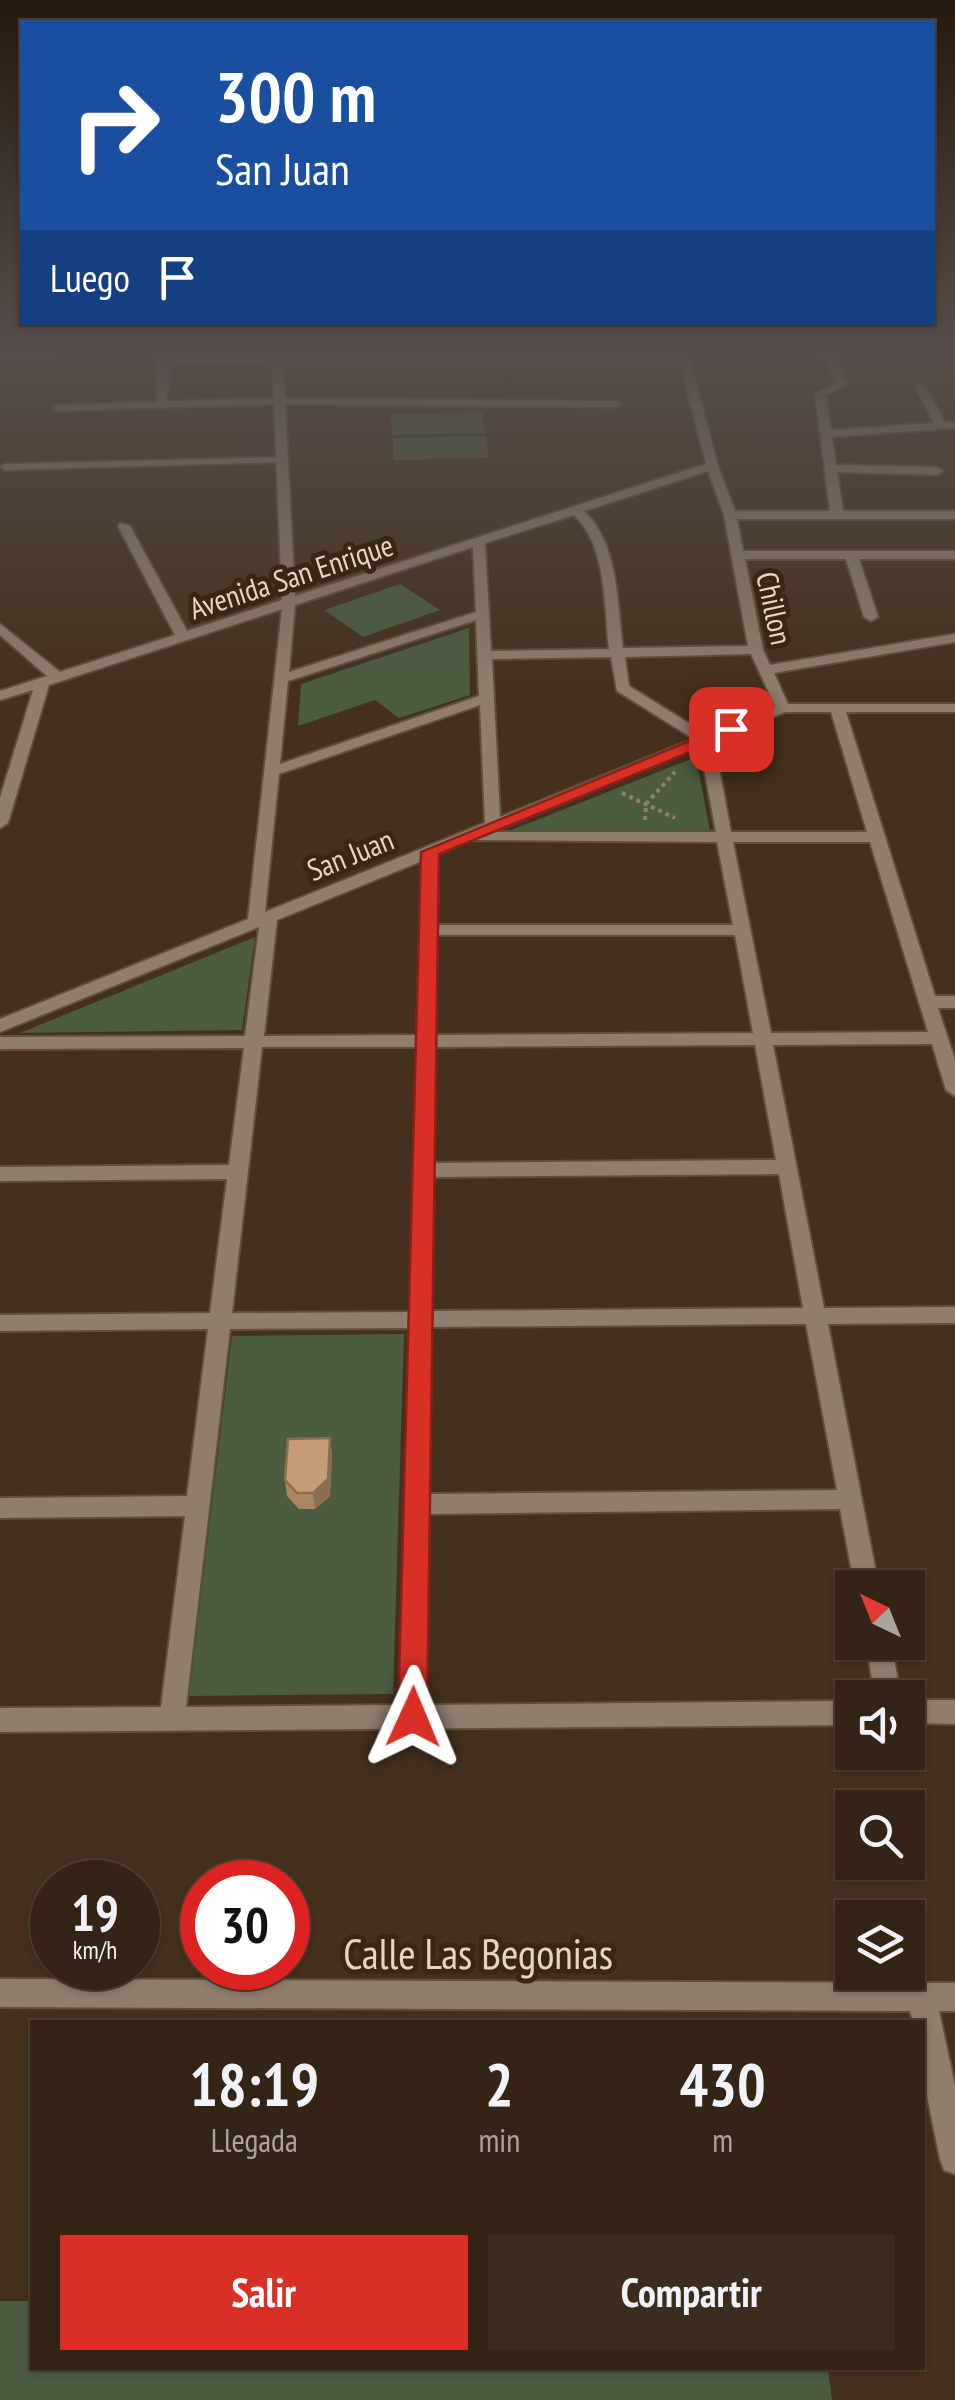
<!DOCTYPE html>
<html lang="es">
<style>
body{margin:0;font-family:"PT Sans Narrow",sans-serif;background:#3b2c1e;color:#f1f3f6;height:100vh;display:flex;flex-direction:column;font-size:38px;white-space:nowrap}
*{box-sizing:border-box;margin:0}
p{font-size:32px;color:#a9a4a0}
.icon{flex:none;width:55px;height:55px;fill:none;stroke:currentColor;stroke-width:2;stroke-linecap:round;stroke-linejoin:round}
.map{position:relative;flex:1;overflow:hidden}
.panel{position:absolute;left:30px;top:2020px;width:895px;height:350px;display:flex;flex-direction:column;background:#332415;border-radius:0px;box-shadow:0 2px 8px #0004,0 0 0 2px #4e4134}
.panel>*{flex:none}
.banner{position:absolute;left:20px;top:20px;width:915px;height:305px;border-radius:0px;box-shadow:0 2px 8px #0004,0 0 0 2px #4e4134;background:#1a4fa0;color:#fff;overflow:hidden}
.needle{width:65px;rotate:317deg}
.tools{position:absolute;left:835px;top:1570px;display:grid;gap:20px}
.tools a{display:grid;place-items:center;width:90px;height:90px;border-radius:0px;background:#332415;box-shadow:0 2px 8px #0004,0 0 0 2px #4e4134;font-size:50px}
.speed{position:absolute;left:30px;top:1860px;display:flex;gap:20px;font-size:50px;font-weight:700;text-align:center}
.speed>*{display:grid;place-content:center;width:130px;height:130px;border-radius:50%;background:#332415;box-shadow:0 2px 8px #0004,0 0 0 2px #4e4134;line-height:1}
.speed small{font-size:25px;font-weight:400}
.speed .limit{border:15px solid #d22;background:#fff;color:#111}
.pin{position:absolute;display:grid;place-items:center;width:85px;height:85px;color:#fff;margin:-42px;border-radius:20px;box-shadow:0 5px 15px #0006}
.me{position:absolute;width:110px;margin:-55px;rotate:1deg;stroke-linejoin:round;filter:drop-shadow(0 0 8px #0008)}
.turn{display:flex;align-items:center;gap:35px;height:210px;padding:0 30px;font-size:45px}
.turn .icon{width:130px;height:130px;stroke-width:2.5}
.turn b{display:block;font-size:70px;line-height:85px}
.then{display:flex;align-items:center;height:95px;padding:0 30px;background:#0003;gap:20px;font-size:38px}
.eta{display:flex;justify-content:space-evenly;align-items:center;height:170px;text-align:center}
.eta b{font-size:60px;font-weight:700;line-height:70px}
.button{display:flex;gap:20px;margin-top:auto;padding:20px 30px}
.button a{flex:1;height:115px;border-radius:0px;background:#d93025;color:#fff;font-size:40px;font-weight:700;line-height:115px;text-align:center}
.button a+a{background:#3b2c1e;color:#f1f3f6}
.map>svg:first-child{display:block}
.green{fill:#4b5c40}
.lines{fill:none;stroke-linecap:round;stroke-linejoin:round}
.service-casing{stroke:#614e3b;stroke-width:4}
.minor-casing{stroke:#614e3b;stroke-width:4}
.path{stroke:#907f6f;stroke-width:4;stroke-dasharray:4 4;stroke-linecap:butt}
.service{fill:#8f7d6d;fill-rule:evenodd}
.minor{fill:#8f7d6d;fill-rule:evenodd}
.wall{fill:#aa8664}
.shaded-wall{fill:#8b6d51}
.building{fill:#c69c74;stroke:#8b6d51;stroke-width:2.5}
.route{fill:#d93025;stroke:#8d1f18;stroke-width:2.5}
.labels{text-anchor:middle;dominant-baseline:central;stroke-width:10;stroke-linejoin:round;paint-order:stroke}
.far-street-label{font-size:30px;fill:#e3d6c9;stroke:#3a2612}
.near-street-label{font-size:42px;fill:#e3d6c9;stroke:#3a2612}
</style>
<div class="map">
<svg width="955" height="2400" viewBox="0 0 955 2400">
<rect width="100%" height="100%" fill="#44301c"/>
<g class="green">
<polygon points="482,412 485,433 392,435 391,414"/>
<polygon points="486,436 489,458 393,460 393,438"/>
<polygon points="400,584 440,610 363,637 324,610"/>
<polygon points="469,628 470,695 399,718 375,700 298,726 301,684"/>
<polygon points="696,757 710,831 509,831"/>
<polygon points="255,937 242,1030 20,1033"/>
<polygon points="404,1334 393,1694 189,1696 232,1336"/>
<polygon points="0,2301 32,2301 32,2368 828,2368 832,2400 0,2400"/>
</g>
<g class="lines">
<g class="service-casing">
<polygon id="service" points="283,457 286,458 286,462 5,470 1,467 5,464"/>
</g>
<g class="minor-casing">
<g id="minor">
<polygon points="0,353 33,356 54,353 34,362 0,357"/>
<path d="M159,353H169V358H272V353H282L283,358L679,360L677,353H685L691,363L718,466L735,511H830L815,393L837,383L822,353H832L848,384L826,395L831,430L934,423L915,386L920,383L925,386L945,422H955V428L832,437L836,465L937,467L943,471L937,475L837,472L843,511H955V519H737L743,551H955V559H859L878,617L871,621L864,617L846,559H745L763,650L770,665L955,634V642L774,673L788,704H955V712H846L935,996H955V1008H938L955,1060V1096L946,1090L932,1044L773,1045L824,1308L955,1307V1323L828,1324L879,1588H855L840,1509L429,1514L426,1705L852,1701V1725L0,1732V1708L161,1707L185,1516L0,1518V1498L187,1496L208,1329L0,1331V1315L210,1313L227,1179L0,1181V1167L229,1165L244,1048L0,1049V1037L245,1036L259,927L0,1032V1019L248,919L282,609L49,685L8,823L0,828V798L33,690L0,700V691L47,676L0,635V624L60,672L175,635L118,526L120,523L130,526L187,631L282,600L274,404L59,411L53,408L59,405L156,402ZM169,364L272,365L274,398L167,401ZM283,365L681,366L706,464L295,596L285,404L616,407L622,404L616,401L285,398ZM708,471L724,515L748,646L623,648C617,604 619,544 584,511ZM574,515C607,546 604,605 609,649L491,651L485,543ZM473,547L476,612L289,672L295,605ZM476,620L479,696L280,764L288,681ZM751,654L775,706L706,734L629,686L625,657ZM611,657L617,691L694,739L500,817L492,659ZM480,705L485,823L265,912L279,774ZM785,712H831L867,832H731L714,741ZM700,747L716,832H491L499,829ZM471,840L717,842L733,925H437L438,854ZM733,842H870L928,1032L771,1033ZM422,861L417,1035L264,1036L277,920ZM437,935H735L753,1033L435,1035ZM755,1045L776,1160L434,1163L435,1047ZM262,1047H417L410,1312L232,1313ZM779,1174L803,1308L432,1311L433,1177ZM806,1324L837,1490L429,1494L431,1327ZM410,1328L400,1705L186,1707L230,1329Z"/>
<polygon points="866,1642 891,1642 901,1698 875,1698"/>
<polygon points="908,1700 955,1700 955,1724 908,1723"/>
<polygon points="0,1979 955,1983 955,2011 939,2011 955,2086 955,2174 944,2170 940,2159 922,2072 922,2022 913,2022 910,2011 0,2007"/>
</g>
</g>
<g class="path">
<polyline points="622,793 675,818"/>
<polyline points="645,820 646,804 675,772"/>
</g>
<use href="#service" class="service"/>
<use href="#minor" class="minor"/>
</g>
<polygon class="wall" points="330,1438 332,1455 330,1496 315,1509 299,1509 287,1496 285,1480"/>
<polygon class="shaded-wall" points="330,1438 332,1455 330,1496 315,1509 313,1493"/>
<polygon class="building" points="330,1438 328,1479 313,1493 297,1493 285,1480 288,1439"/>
<linearGradient id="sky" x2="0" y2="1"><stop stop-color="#251a0f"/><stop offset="0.51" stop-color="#564e4b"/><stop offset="1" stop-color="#564e4b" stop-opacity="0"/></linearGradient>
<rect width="955" height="689" fill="url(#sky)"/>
<polygon class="route" points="731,724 740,729 737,733 439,854 427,1717 423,1726 413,1730 402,1726 398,1717 421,852"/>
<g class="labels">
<g class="far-street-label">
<text transform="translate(291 576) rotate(-18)">Avenida San Enrique</text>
<text transform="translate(775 608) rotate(78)">Chillon</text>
<text transform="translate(350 854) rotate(-22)">San Juan</text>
</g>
<g class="near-street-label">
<text x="478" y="1953">Calle Las Begonias</text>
</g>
</g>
</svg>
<div class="tools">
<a><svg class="needle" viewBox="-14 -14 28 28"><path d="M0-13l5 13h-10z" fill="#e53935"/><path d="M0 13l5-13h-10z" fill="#a9a4a0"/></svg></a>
<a><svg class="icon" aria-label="sound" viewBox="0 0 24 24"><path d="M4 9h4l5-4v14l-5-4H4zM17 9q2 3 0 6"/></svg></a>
<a><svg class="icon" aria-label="search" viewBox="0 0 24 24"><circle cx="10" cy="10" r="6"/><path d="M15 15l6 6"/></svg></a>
<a><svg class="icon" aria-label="layers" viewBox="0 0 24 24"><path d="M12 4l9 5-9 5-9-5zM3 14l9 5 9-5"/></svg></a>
</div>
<div class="speed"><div>19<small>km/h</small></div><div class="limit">30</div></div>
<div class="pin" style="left:731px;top:729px;background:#d93025"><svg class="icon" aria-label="arrive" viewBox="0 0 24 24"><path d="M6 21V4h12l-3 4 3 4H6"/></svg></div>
<svg class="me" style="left:413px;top:1717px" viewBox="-20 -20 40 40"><path d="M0-17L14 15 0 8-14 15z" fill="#d93025" stroke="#fff" stroke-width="4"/></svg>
<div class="banner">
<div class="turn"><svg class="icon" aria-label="right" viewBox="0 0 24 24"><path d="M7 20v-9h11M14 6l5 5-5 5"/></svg><div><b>300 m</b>San Juan</div></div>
<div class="then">Luego<svg class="icon" aria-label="arrive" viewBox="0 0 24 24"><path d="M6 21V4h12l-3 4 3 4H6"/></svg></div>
</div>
<section class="panel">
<div class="eta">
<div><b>18:19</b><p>Llegada</p></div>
<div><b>2</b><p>min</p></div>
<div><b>430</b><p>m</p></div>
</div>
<div class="button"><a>Salir</a><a>Compartir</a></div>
</section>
</div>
